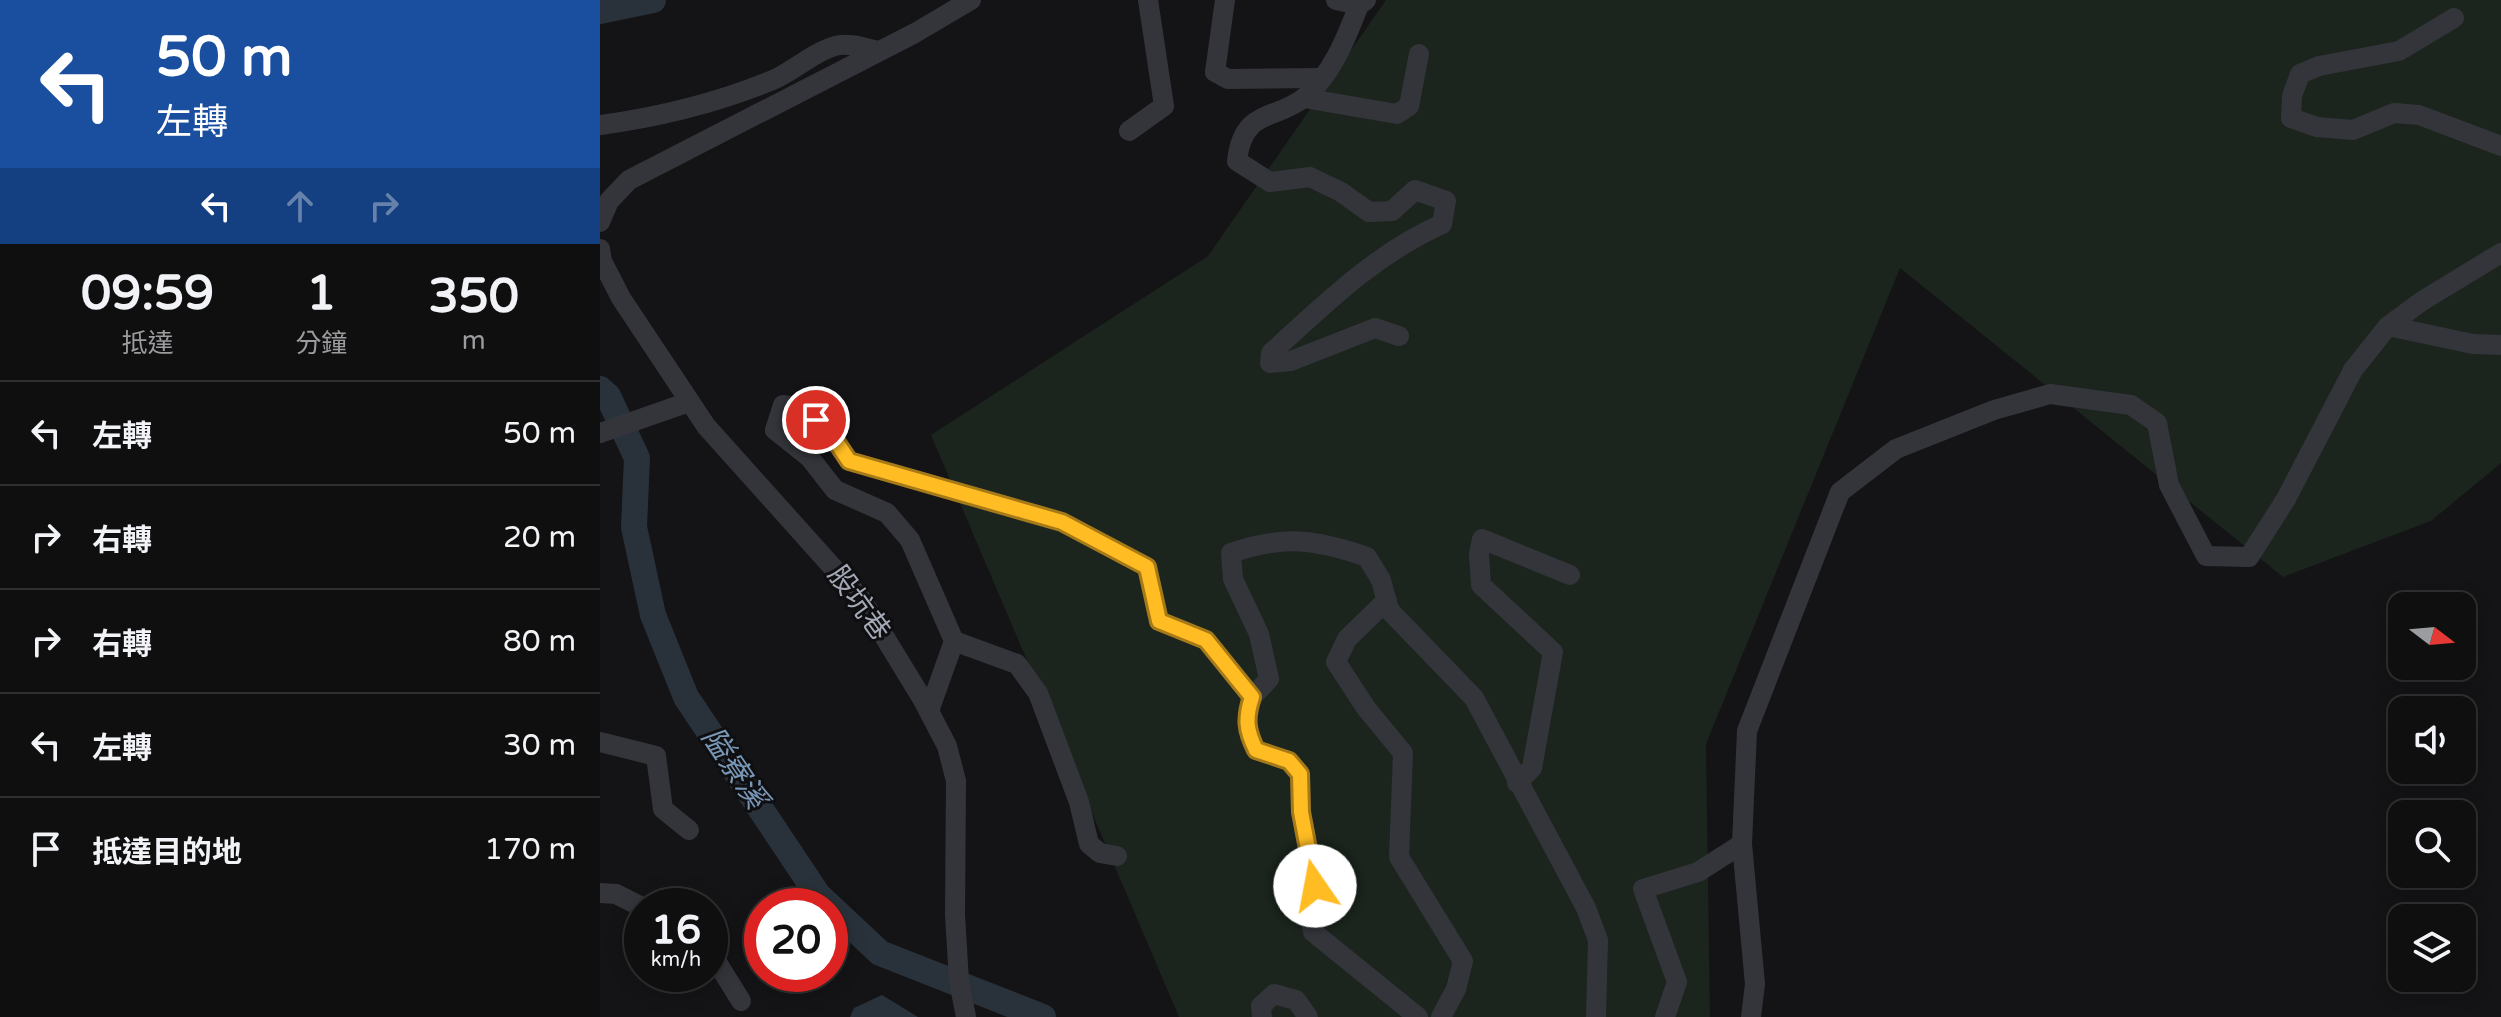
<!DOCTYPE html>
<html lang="zh-TW">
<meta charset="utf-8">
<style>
body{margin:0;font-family:"Varela Round","Noto Sans TC",sans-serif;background:#181819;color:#f1f3f6;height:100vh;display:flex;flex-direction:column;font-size:30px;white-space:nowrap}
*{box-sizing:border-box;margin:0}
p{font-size:26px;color:#9b9c9f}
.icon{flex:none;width:44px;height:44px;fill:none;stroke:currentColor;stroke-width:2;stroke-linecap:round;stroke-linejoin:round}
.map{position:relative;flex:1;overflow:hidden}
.panel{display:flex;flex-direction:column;background:#0f0f10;width:600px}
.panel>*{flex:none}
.banner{background:#1a4fa0;color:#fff;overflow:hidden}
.needle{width:52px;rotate:106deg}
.controls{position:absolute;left:1788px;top:592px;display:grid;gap:16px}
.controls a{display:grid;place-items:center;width:88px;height:88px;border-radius:16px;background:#0f0f10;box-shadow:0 4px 20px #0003,0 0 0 2px #2f2f30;font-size:40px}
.speed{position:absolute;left:24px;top:888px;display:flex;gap:16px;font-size:40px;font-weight:700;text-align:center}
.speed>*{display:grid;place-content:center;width:104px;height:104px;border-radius:50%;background:#0f0f10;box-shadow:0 4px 20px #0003,0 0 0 2px #2f2f30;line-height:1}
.speed small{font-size:20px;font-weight:400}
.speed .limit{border:12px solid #d22;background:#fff;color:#111}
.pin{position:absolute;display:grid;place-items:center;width:68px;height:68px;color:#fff;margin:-34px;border:4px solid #fff;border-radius:50%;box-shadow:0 2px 8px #0007}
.me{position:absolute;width:88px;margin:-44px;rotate:348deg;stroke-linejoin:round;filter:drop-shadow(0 0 6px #0008)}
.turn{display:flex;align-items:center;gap:28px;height:168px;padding:0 24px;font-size:36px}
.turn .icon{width:104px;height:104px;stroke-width:2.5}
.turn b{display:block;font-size:56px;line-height:68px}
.lanes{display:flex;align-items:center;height:76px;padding:0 24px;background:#0003;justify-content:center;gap:40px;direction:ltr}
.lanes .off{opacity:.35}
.eta{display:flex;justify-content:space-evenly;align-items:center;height:136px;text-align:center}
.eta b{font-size:48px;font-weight:700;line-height:56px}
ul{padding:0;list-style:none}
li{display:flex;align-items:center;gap:24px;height:104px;padding:0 24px;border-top:2px solid #2f2f30}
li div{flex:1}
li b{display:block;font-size:30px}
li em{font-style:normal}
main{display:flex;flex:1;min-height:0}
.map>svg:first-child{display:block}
.green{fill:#1b241d}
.water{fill:#29323b}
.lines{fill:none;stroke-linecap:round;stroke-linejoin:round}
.river{stroke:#29323b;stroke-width:26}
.minor{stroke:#34353b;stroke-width:20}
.route-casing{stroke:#a67a17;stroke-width:20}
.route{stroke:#ffbc23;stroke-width:14}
.labels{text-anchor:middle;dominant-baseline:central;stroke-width:6;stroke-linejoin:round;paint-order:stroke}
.street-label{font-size:28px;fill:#a4a9b7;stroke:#0f0f11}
.water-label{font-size:30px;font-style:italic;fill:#7897b6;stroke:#0f0f11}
</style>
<main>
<section class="panel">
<div class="banner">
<div class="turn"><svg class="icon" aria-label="left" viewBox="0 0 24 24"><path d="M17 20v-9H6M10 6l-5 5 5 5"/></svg><div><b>50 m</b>左轉</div></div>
<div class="lanes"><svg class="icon" aria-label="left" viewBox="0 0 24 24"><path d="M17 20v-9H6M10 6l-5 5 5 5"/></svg><svg class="icon off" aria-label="ahead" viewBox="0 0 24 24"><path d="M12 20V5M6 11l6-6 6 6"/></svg><svg class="icon off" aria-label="right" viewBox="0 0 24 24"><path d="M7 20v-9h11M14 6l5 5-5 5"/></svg></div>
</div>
<div class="eta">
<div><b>09:59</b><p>抵達</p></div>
<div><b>1</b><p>分鐘</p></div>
<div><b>350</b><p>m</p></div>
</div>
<ul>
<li><svg class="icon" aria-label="left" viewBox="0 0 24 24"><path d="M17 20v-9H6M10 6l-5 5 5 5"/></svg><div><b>左轉</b></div><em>50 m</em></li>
<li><svg class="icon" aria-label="right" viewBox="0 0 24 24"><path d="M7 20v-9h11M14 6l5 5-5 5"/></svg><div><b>右轉</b></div><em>20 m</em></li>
<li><svg class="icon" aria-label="right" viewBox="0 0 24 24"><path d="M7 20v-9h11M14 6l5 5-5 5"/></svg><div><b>右轉</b></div><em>80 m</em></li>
<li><svg class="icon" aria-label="left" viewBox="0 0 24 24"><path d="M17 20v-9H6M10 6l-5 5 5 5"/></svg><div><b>左轉</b></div><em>30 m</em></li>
<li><svg class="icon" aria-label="arrive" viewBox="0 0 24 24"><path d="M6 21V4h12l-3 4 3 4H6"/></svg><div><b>抵達目的地</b></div><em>170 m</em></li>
</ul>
</section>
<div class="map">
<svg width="1901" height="1017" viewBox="0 0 1901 1017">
<rect width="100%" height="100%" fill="#141416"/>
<polygon class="green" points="786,0 1901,0 1901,463 1831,521 1683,577 1300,268 1106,744 1110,1017 579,1017 331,435 608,256"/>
<polygon class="water" points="282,995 318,1017 250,1017 254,1008"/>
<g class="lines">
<g class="river">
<polyline points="0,11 53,0"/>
<polyline points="0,389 8,396 37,458 34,527 53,615 86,697 218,895 280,953 443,1017"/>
</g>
<g class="minor">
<polyline points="625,0 615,72 628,79 720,78"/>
<polyline points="736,0 759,5"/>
<path d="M766,0L759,5C746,38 733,73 705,97C676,121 643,107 637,161L670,182L710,177L741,192L769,212L792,211L815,190L846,201L842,224C775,254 725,304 671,353L670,363L691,361L775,328L799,336"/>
<polyline points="1854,18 1799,51 1719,66 1700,74 1692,96 1691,118 1717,127 1753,130 1794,113 1819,115 1901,146"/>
<polyline points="704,98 797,114 809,106 819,54"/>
<path d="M0,125C59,117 120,102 175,79C195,70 214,52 235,46C248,42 265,48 278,51"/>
<polyline points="529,131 564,106 548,0"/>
<polyline points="0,222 9,201 29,180 315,33 371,0"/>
<polyline points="0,249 2,261 21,298 106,426 262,600 323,700 347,746 356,781 355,915 359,981 366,1017"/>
<polyline points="1788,326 1822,301 1901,253"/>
<polyline points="0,433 89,402"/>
<polyline points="787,600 747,639 736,662 766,708 803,753 799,857 863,961 856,989 841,1017"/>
<polyline points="354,641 417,664 438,693 479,802 489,844 500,853 517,856"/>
<path d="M652,697C645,718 646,730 656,750L689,761L700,774L701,812L715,886L710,914L713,932L818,1017"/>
<path d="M329,711L354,641L310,540L287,513L235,490L210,458L175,430L183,405C214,409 232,435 249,461L462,522L547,567L559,621L606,640L652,697L669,679L659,634L633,579L631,553C683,535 716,539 767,557L781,580L789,610L874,698L986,908L998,940L996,1017"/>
<polyline points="0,742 56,756 63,809 89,830"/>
<polyline points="917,783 932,768 953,652 881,585 879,554 882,539 970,575"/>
<polyline points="1142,844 1155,984 1151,1017"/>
<polyline points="0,893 16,894 42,907"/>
<polyline points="110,951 141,1001"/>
<polyline points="662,1017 661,1006 674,994 696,1000 708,1017"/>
<polyline points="1065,1017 1077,982 1043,889 1098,872 1142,844 1147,731 1240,492 1296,449 1394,410 1450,394 1531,405 1557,423 1569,485 1606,556 1649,557 1686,499 1753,370 1788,326 1873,344 1901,345"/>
</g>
</g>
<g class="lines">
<g class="route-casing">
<path id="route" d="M216,420L231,434L249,461L462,522L547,567L559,621L606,640L652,697C645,718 646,730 656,750L689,761L700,774L701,812L715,886"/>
</g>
<use href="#route" class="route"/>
</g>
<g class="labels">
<g class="street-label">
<text transform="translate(259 603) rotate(54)">股坑巷</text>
</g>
<g class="water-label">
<text transform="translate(134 768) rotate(56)">隘寮溪</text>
</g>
</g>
</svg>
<div class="controls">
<a><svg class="needle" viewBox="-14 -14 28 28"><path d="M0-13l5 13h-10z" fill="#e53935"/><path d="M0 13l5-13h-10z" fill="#9b9c9f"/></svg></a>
<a><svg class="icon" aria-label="sound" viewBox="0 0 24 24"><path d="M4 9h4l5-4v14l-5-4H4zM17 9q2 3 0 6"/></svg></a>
<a><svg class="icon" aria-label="search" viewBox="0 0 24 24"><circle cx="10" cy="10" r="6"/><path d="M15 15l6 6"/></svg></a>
<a><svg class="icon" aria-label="layers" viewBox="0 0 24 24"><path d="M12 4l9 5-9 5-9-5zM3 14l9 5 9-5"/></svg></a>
</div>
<div class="speed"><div>16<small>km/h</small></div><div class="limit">20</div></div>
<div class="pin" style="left:216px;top:420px;background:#d93025"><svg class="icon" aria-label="arrive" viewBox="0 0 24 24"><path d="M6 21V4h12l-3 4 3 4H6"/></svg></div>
<svg class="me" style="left:715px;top:886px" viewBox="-20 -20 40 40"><circle r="19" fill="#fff"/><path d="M0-13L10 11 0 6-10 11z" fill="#ffbc23"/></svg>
</div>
</main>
